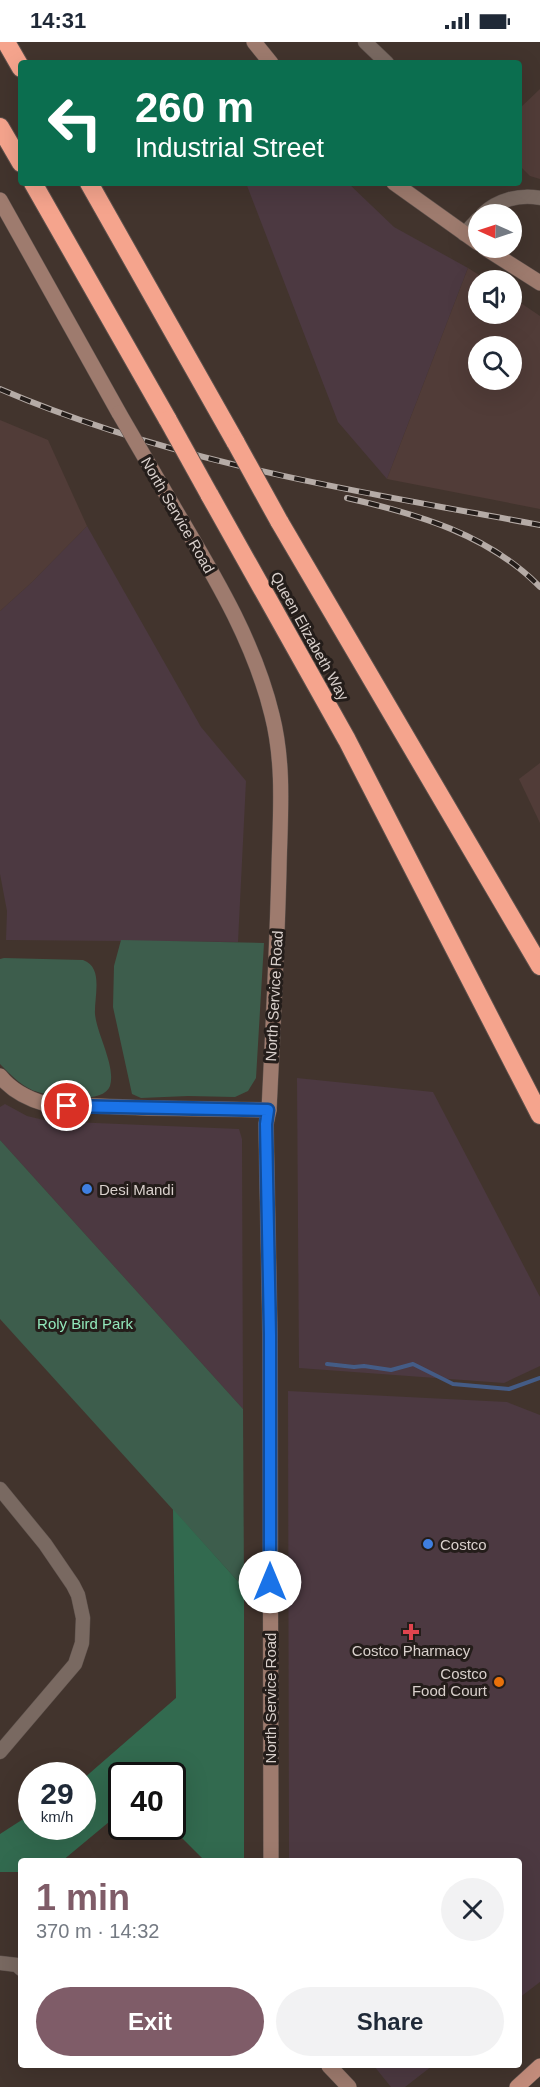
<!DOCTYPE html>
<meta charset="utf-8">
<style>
body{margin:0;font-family:Helvetica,sans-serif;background:#f2f2f3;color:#1f2937;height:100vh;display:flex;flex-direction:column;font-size:22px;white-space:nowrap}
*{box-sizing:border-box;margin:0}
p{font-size:20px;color:#747a83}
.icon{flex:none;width:33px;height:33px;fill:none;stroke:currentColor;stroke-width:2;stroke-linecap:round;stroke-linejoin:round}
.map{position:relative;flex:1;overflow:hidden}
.drawer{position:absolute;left:18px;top:1816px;width:504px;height:210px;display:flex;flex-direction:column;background:#fff;border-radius:6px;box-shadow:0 6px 24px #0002}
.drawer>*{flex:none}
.banner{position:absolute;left:18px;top:18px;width:504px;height:126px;border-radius:6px;box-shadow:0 6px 24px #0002;background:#0b6e4f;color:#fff;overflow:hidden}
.needle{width:39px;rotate:273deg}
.buttons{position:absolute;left:468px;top:162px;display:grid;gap:12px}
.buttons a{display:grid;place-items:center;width:54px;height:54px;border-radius:50%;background:#fff;box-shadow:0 6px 24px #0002;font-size:30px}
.speed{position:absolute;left:18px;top:1720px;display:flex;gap:12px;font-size:30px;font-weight:700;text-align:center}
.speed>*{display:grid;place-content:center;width:78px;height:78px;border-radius:50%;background:#fff;box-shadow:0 6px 24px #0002;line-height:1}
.speed small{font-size:15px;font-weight:400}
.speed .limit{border:3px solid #111;border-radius:9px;background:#fff;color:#111}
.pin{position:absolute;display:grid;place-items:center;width:51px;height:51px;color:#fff;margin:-26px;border:3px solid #fff;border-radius:50%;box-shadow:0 2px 6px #0007}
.me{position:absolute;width:66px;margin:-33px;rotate:0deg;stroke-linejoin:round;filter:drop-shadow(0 0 4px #0008)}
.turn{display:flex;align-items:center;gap:21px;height:126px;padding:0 18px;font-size:27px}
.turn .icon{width:78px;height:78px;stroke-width:2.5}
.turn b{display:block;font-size:42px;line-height:51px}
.round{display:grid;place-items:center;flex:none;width:63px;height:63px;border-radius:32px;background:#f2f2f3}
.overview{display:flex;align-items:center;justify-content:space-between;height:102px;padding:0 18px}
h1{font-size:36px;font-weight:700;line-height:45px;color:#7f5c68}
.button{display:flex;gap:12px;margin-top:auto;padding:12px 18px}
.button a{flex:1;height:69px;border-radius:36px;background:#7f5c68;color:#fff;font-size:24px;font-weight:700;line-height:69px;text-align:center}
.button a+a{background:#f2f2f3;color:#1f2937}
.status{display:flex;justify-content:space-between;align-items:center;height:42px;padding:0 30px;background:#fff;direction:ltr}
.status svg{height:16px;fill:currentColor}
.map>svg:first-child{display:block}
.commercial{fill:#4c3941}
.industrial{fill:#513c38;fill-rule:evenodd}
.green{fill:#3d5d4c}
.forest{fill:#326a4f}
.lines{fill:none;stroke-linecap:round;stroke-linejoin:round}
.stream{stroke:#445c86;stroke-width:4}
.street-casing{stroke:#5d514c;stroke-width:15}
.secondary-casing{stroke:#5d514c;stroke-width:16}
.primary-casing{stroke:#5d514c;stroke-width:16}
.highway-casing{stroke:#5d514c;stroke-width:20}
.street{stroke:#796961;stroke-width:14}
.secondary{stroke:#9e7b6e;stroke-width:15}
.primary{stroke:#c38c7b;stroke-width:15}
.highway{stroke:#f5a48d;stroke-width:18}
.rail-casing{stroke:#b5aba6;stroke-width:6}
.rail{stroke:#241d1a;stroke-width:4;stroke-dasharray:11;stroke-linecap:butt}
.secondary-bridge-casing{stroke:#5d514c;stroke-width:16;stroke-linecap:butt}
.highway-bridge-casing{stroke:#5d514c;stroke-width:20;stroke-linecap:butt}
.secondary-bridge{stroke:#9e7b6e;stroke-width:15}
.highway-bridge{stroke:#f5a48d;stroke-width:18}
.route-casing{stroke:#114b97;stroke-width:15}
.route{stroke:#1a73e8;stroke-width:10}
.shop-dot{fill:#3f7fe0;stroke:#241d1a;stroke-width:2}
.health-dot{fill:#e0444e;stroke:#241d1a;stroke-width:2}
.food-dot{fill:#e8710a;stroke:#241d1a;stroke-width:2}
.labels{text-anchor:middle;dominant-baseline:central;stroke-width:6;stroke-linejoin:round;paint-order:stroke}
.street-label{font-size:15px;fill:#d9d0cc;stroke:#241d1a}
.poi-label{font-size:15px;fill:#d9d0cc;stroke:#241d1a;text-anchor:start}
.park-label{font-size:15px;fill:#92e8bb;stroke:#241d1a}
</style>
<div class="status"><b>14:31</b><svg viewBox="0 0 49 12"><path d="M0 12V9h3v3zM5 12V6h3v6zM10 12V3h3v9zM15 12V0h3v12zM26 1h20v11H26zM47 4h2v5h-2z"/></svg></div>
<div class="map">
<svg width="540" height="2045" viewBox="0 0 540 2045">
<rect width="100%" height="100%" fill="#42342d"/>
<g class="commercial">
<polygon points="246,141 348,141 394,185 468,226 387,437 338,380"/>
<polygon points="87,484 201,685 246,739 238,900 6,898 7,869 0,832 0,569 32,540"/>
<polygon points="297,1036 433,1050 540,1255 540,1324 504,1341 299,1326"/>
<polygon points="5,1062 27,1074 48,1079 239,1087 242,1097 243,1367 0,1098 0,1065"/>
<polygon points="288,1349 507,1360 540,1373 540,1940 519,1956 519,1820 289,1819"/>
<polygon points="374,2024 432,2024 405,2045 391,2045"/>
</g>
<g class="industrial">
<polygon points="540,47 540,137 530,134 519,123 519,67"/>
<path d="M468,226L487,238H478V272H512V255L540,274V467L387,437ZM478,304H512V338H478Z"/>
<polygon points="0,378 48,398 87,484 32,540 0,569"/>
<polygon points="540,721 540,781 519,737"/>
</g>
<g class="green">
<polygon points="121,898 264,901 256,1036 248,1049 235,1055 188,1054 141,1056 132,1052 113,965 114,924"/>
<path d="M4,916L83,918C104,925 94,955 95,972C97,993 116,1024 110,1044C103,1064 47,1054 32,1048C19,1042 10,1032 0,1022V917Z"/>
<polygon points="0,1098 243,1367 244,1546 0,1277"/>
</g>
<polygon class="forest" points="173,1467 244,1546 244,1819 205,1819 171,1785 172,1734 122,1734 121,1770 62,1819 21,1820 21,1830 0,1830 0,1792 31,1772 32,1785 82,1785 83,1737 176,1656"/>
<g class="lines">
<polyline class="stream" points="327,1322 354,1325 364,1324 391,1328 413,1322 453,1342 509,1347 540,1336"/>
<g class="street-casing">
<g id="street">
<polyline points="365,0 387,21"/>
<path d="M483,172C497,158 520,152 540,156"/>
<polyline points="464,192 478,177"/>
<polyline points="0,1447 45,1502 73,1543 78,1553 83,1576 82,1601 75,1622 0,1710"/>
<polyline points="0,1921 17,1923 21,1927"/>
</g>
</g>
<g class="secondary-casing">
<g id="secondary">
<polyline points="254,0 271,21"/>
<polyline points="394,141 478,201"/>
<polyline points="0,158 119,371"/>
<polyline points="485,206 540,241"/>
<path d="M162,445C204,518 252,590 272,673C285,724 280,776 279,827C277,908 273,988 269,1068L266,1082L270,1293L271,1820"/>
<path d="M0,1034C12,1049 28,1057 46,1062L148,1066L269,1068"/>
<polyline points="329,2024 349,2045"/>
</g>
</g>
<g class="primary-casing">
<polyline id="primary" points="517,2045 540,2024"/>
</g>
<g class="highway-casing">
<g id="highway">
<polyline points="6,0 21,26"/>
<polyline points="0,85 21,121"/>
<polyline points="33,141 168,378"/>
<polyline points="89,141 236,401"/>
<polyline points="209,452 347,698 540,1073"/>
<polyline points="279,479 540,924"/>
</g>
</g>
<use href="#street" class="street"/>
<use href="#secondary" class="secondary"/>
<use href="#primary" class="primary"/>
<use href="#highway" class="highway"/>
<g class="rail-casing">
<g id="rail">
<path d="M0,347C172,421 357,449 540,483"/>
<path d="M347,456C417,472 488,492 540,545"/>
</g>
</g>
<use href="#rail" class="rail"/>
<g class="secondary-bridge-casing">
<polyline id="secondary-bridge" points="119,371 162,445"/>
</g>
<g class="highway-bridge-casing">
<g id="highway-bridge">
<polyline points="168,378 209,452"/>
<polyline points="236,401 279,479"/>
</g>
</g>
<use href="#secondary-bridge" class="secondary-bridge"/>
<use href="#highway-bridge" class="highway-bridge"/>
</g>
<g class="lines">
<g class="route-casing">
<polyline id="route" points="67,1064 268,1068 266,1082 270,1293 270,1540"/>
</g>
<use href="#route" class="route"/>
</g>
<g class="shop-dot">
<circle cx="87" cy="1147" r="6"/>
<circle cx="428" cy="1502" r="6"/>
</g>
<path class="health-dot" d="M408 1581h6v6h6v6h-6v6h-6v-6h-6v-6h6z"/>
<circle class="food-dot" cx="499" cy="1640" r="6"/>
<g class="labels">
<g class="street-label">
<text transform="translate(178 473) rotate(60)">North Service Road</text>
<text transform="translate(310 594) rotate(61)">Queen Elizabeth Way</text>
<text transform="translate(274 954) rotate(-87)">North Service Road</text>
<text transform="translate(270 1656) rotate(-90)">North Service Road</text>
</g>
<g class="poi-label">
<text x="99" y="1147">Desi Mandi</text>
<text x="440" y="1502">Costco</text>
<text x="411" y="1608" text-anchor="middle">Costco Pharmacy</text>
<text x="487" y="1631" text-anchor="end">Costco<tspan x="487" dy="17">Food Court</tspan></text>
</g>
<g class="park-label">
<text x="85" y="1281">Roly Bird Park</text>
</g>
</g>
</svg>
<div class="buttons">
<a><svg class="needle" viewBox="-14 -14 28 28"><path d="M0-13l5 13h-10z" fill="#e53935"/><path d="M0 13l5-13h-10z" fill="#747a83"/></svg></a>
<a><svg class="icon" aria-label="sound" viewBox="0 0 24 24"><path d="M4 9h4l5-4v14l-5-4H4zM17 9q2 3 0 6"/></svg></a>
<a><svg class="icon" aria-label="search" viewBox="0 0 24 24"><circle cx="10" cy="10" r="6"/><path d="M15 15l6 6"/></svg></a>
</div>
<div class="speed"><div>29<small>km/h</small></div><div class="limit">40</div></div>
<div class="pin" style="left:67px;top:1064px;background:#d93025"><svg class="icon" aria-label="arrive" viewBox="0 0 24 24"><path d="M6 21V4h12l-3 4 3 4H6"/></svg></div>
<svg class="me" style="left:270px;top:1540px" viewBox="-20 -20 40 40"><circle r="19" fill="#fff"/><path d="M0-13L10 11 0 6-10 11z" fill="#1a73e8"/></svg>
<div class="banner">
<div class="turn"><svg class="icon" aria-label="left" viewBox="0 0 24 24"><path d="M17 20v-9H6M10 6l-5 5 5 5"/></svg><div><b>260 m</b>Industrial Street</div></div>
</div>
<section class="drawer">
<div class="overview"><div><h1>1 min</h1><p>370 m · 14:32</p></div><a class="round"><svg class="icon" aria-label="close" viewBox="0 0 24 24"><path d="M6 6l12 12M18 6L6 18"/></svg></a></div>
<div class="button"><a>Exit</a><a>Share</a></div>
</section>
</div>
